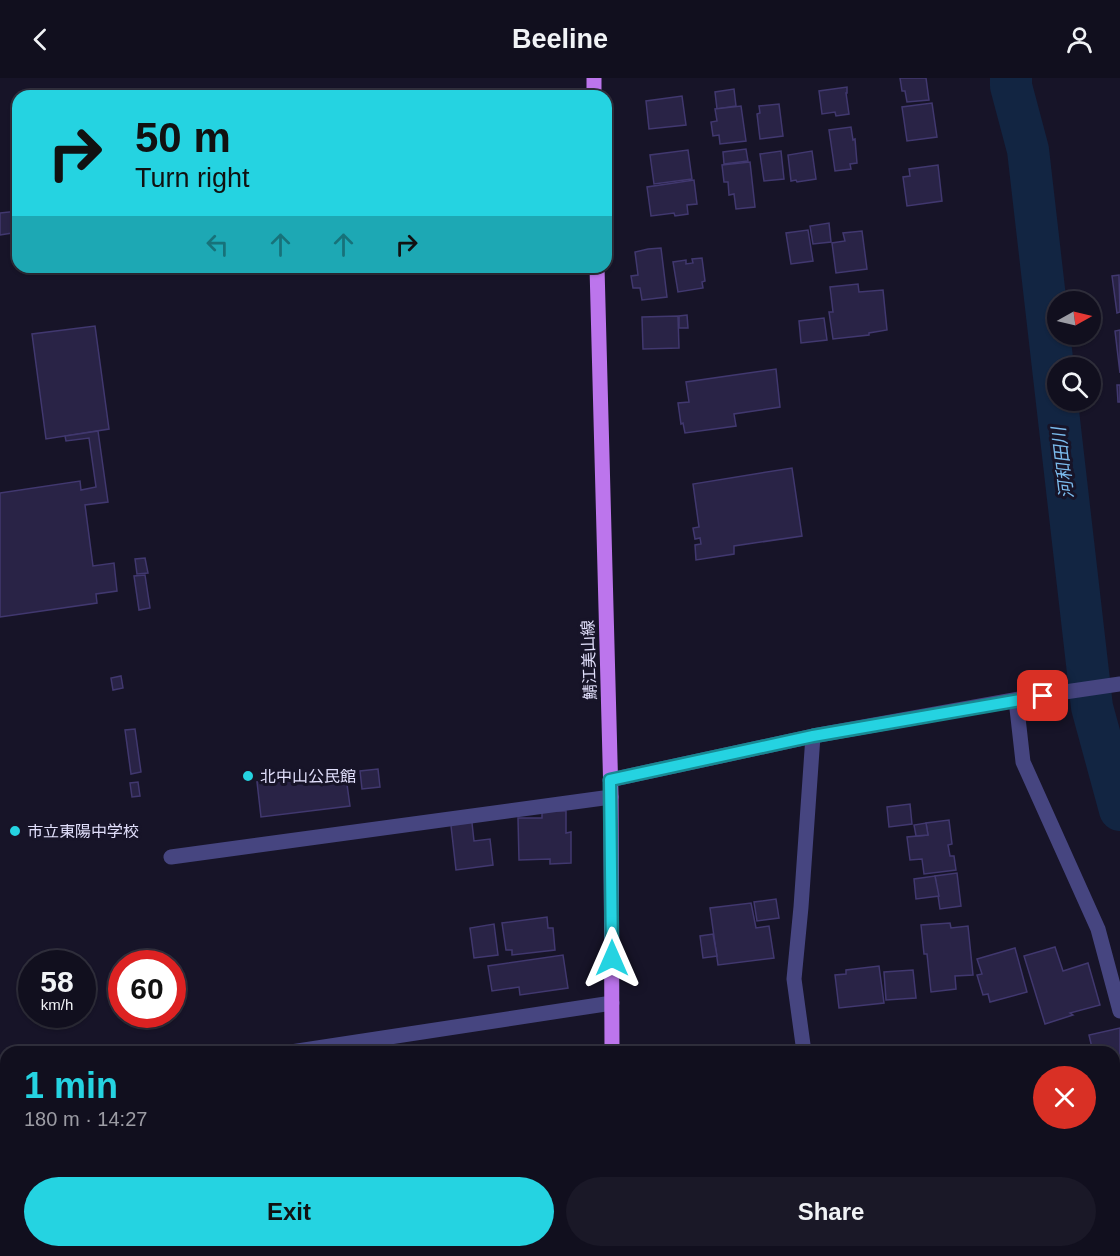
<!DOCTYPE html>
<meta charset="utf-8">
<style>
body{margin:0;font-family:Helvetica,"Noto Sans JP",sans-serif;background:#1a1827;color:#f1f3f6;height:100vh;display:flex;flex-direction:column;font-size:22px;white-space:nowrap}
*{box-sizing:border-box;margin:0}
p{font-size:20px;color:#9c9ca4}
.icon{flex:none;width:33px;height:33px;fill:none;stroke:currentColor;stroke-width:2;stroke-linecap:round;stroke-linejoin:round}
.map{position:relative;flex:1;overflow:hidden}
.panel{position:absolute;left:0px;top:968px;width:1120px;height:212px;display:flex;flex-direction:column;background:#110f1e;border-radius:18px 18px 0 0;box-shadow:0 2px 4px #0004,0 0 0 2px #302f3c}
.panel>*{flex:none}
.banner{position:absolute;left:12px;top:12px;width:600px;height:183px;border-radius:18px;box-shadow:0 2px 4px #0004,0 0 0 2px #302f3c;background:#25d3e1;color:#111;overflow:hidden}
.needle{width:39px;rotate:82deg}
.tools{position:absolute;left:1047px;top:213px;display:grid;gap:12px}
.tools a{display:grid;place-items:center;width:54px;height:54px;border-radius:50%;background:#110f1e;box-shadow:0 2px 4px #0004,0 0 0 2px #302f3c;font-size:30px}
.speed{position:absolute;left:18px;top:872px;display:flex;gap:12px;font-size:30px;font-weight:700;text-align:center}
.speed>*{display:grid;place-content:center;width:78px;height:78px;border-radius:50%;background:#110f1e;box-shadow:0 2px 4px #0004,0 0 0 2px #302f3c;line-height:1}
.speed small{font-size:15px;font-weight:400}
.speed .limit{border:9px solid #d22;background:#fff;color:#111}
.pin{position:absolute;display:grid;place-items:center;width:51px;height:51px;color:#fff;margin:-26px;border-radius:12px;box-shadow:0 3px 9px #0006}
.me{position:absolute;width:66px;margin:-33px;rotate:0deg;stroke-linejoin:round;filter:drop-shadow(0 0 4px #0008)}
.turn{display:flex;align-items:center;gap:21px;height:126px;padding:0 24px;font-size:27px}
.turn .icon{width:78px;height:78px;stroke-width:2.5}
.turn b{display:block;font-size:42px;line-height:51px}
.lanes{display:flex;align-items:center;height:57px;padding:0 24px;background:#0003;justify-content:center;gap:30px;direction:ltr}
.lanes .off{opacity:.35}
.round{display:grid;place-items:center;flex:none;width:63px;height:63px;border-radius:32px;background:#1a1827}
.overview{display:flex;align-items:center;justify-content:space-between;height:102px;padding:0 24px}
h1{font-size:36px;font-weight:700;line-height:45px;color:#25d3e1}
.primary-button{display:flex;gap:12px;margin-top:auto;padding:12px 24px}
.primary-button a{flex:1;height:69px;border-radius:36px;background:#25d3e1;color:#111;font-size:24px;font-weight:700;line-height:69px;text-align:center}
.primary-button a+a{background:#1a1827;color:#f1f3f6}
header{display:flex;justify-content:space-between;align-items:center;height:78px;padding:0 24px;background:#110f1e;font-size:27px;font-weight:700}
.map>svg:first-child{display:block}
.lines{fill:none;stroke-linecap:round;stroke-linejoin:round}
.river{stroke:#122542;stroke-width:42}
.building{fill:#292346;stroke:#41386f;stroke-width:1.5}
.minor{stroke:#464580;stroke-width:15}
.tertiary{stroke:#464580;stroke-width:15}
.primary{stroke:#bc75ec;stroke-width:15}
.route-casing{stroke:#188992;stroke-width:15}
.route{stroke:#25d3e1;stroke-width:10}
.poi-dot{fill:#25d3e1;stroke:#171428;stroke-width:2}
.labels{text-anchor:middle;dominant-baseline:central;stroke-width:6;stroke-linejoin:round;paint-order:stroke}
.street-label{font-size:16px;fill:#e1dffb;stroke:#171428}
.poi-label{font-size:16px;fill:#e1dffb;stroke:#171428;text-anchor:start}
.water-label{font-size:18px;font-style:italic;fill:#7bbbed;stroke:#171428}
</style>
<header><svg class="icon" aria-label="back" viewBox="0 0 24 24"><path d="M15 5l-7 7 7 7"/></svg>Beeline<svg class="icon" aria-label="person" viewBox="0 0 24 24"><circle cx="12" cy="8" r="4"/><path d="M4 21q1-7 8-7t8 7"/></svg></header>
<div class="map">
<svg width="1120" height="1178" viewBox="0 0 1120 1178">
<rect width="100%" height="100%" fill="#171428"/>
<g class="lines">
<polyline class="river" points="1011,0 1011,8 1028,72 1092,629 1120,732"/>
</g>
<g class="building">
<polygon points="900,0 926,0 929,22 907,24 905,13 902,13"/>
<polygon points="847,9 847,15 846,15 849,36 836,38 835,34 822,36 819,13"/>
<polygon points="734,11 736,28 717,31 715,14"/>
<polygon points="682,18 686,47 649,51 646,23"/>
<polygon points="932,25 937,59 907,63 902,29"/>
<polygon points="779,26 783,58 760,61 757,36 760,35 759,28"/>
<polygon points="741,28 746,63 720,66 719,57 713,58 711,44 717,43 715,31"/>
<polygon points="851,49 853,62 855,61 857,85 850,86 851,91 835,93 829,52"/>
<polygon points="746,71 748,83 724,86 723,74"/>
<polygon points="688,72 692,101 654,106 650,77"/>
<polygon points="781,73 784,101 764,103 760,76"/>
<polygon points="812,73 816,101 797,104 796,102 791,103 788,77"/>
<polygon points="750,84 755,129 736,131 734,116 729,117 728,104 724,104 722,87"/>
<polygon points="938,87 942,123 907,128 903,99 910,98 909,91"/>
<polygon points="694,102 697,126 687,127 688,136 675,138 674,135 651,138 647,109"/>
<polygon points="18,133 18,154 0,157 0,135"/>
<polygon points="829,145 831,164 813,166 810,148"/>
<polygon points="808,152 813,183 791,186 786,155"/>
<polygon points="862,153 867,191 836,195 832,165 845,163 843,155"/>
<polygon points="661,170 667,219 642,222 640,210 633,210 631,198 638,197 635,174 648,171"/>
<polygon points="702,180 705,203 702,204 703,210 678,214 673,184 686,182 686,186 693,185 692,181"/>
<polygon points="1119,197 1120,234 1117,235 1112,198"/>
<polygon points="858,206 859,214 883,212 887,252 869,255 869,257 833,261 829,234 833,234 830,209"/>
<polygon points="687,237 688,250 679,250 679,238"/>
<polygon points="678,238 679,270 643,271 642,239"/>
<polygon points="824,240 827,262 801,265 799,243"/>
<polygon points="95,248 109,351 46,361 32,256"/>
<polygon points="1120,252 1120,295 1115,253"/>
<polygon points="776,291 780,329 734,336 736,348 685,355 683,345 681,346 678,325 689,324 686,304"/>
<polygon points="1117,307 1120,307 1120,324 1118,324"/>
<polygon points="98,353 108,424 85,427 93,488 114,485 117,513 96,516 97,525 0,539 0,415 80,403 81,412 96,409 89,360 66,363 65,358"/>
<polygon points="792,390 802,458 734,468 734,476 696,482 695,467 701,466 700,460 695,461 693,450 699,449 693,406"/>
<polygon points="145,480 148,495 137,496 135,481"/>
<polygon points="145,497 150,530 139,532 134,498"/>
<polygon points="121,598 123,610 113,612 111,600"/>
<polygon points="135,651 141,694 131,696 125,652"/>
<polygon points="378,691 380,709 362,711 360,693"/>
<polygon points="345,692 350,728 261,739 257,704"/>
<polygon points="138,704 140,718 132,719 130,705"/>
<polygon points="910,726 912,746 889,749 887,729"/>
<polygon points="542,733 566,733 566,755 571,754 571,785 550,786 550,781 519,782 518,740 542,740"/>
<polygon points="471,736 474,763 490,761 493,787 456,792 450,739"/>
<polygon points="949,742 952,766 948,767 950,778 954,778 956,792 924,796 922,781 910,782 907,759 928,757 926,745"/>
<polygon points="926,745 928,757 916,758 914,747"/>
<polygon points="957,795 961,828 940,831 935,798"/>
<polygon points="935,798 939,818 916,821 914,801"/>
<polygon points="776,821 779,840 757,843 754,824"/>
<polygon points="751,825 756,850 769,848 774,880 718,887 710,830"/>
<polygon points="547,839 548,850 553,850 555,872 512,877 512,872 506,872 502,845"/>
<polygon points="950,845 951,850 968,848 973,897 955,898 956,911 931,914 927,876 924,876 921,847"/>
<polygon points="494,846 498,877 474,880 470,850"/>
<polygon points="713,856 717,878 703,880 700,858"/>
<polygon points="1055,869 1063,893 1088,885 1100,927 1070,935 1073,937 1045,946 1024,878"/>
<polygon points="1015,870 1027,914 990,924 988,916 983,917 977,897 982,896 977,881"/>
<polygon points="563,877 568,910 520,917 519,909 492,913 488,888"/>
<polygon points="879,888 884,925 839,930 835,897 846,896 846,892"/>
<polygon points="913,892 916,920 886,922 884,894"/>
<polygon points="1120,950 1120,989 1114,990 1114,974 1093,974 1089,957"/>
<polygon points="1120,1030 1120,1075 1114,1076 1114,1031"/>
<polygon points="1114,1076 1120,1105 1114,1106"/>
<polygon points="1120,1121 1120,1178 1105,1178 1104,1173 1114,1173 1114,1122"/>
<polygon points="848,1173 878,1173 880,1178 850,1178"/>
<polygon points="1041,1173 1067,1173 1068,1178 1041,1178"/>
</g>
<g class="lines">
<g class="minor">
<polyline points="1016,622 1023,684 1098,851 1120,933"/>
<polyline points="171,779 611,719"/>
<polyline points="291,974 612,925"/>
<polyline points="804,974 794,901 801,829 813,658"/>
<polyline points="0,1017 6,1016"/>
<polyline points="1114,1115 1120,1114"/>
<polyline points="820,1173 820,1178"/>
<polyline points="948,1178 962,1173"/>
</g>
<polyline class="tertiary" points="610,702 813,658 1024,620 1120,606"/>
<g class="primary">
<polyline points="594,0 594,18"/>
<polyline points="597,189 611,719 612,974"/>
<polyline points="611,1173 611,1178"/>
</g>
</g>
<g class="lines">
<g class="route-casing">
<polyline id="route" points="612,880 610,702 813,658 1043,618"/>
</g>
<use href="#route" class="route"/>
</g>
<g class="poi-dot">
<circle cx="248" cy="698" r="6"/>
<circle cx="15" cy="753" r="6"/>
</g>
<g class="labels">
<g class="street-label">
<text transform="translate(589 582) rotate(-92)">鯖江美山線</text>
</g>
<g class="poi-label">
<text x="260" y="698">北中山公民館</text>
<text x="27" y="753">市立東陽中学校</text>
</g>
<g class="water-label">
<text transform="translate(1063 385) rotate(-97)">河和田川</text>
</g>
</g>
</svg>
<div class="tools">
<a><svg class="needle" viewBox="-14 -14 28 28"><path d="M0-13l5 13h-10z" fill="#e53935"/><path d="M0 13l5-13h-10z" fill="#9c9ca4"/></svg></a>
<a><svg class="icon" aria-label="search" viewBox="0 0 24 24"><circle cx="10" cy="10" r="6"/><path d="M15 15l6 6"/></svg></a>
</div>
<div class="speed"><div>58<small>km/h</small></div><div class="limit">60</div></div>
<div class="pin" style="left:1043px;top:618px;background:#d93025"><svg class="icon" aria-label="arrive" viewBox="0 0 24 24"><path d="M6 21V4h12l-3 4 3 4H6"/></svg></div>
<svg class="me" style="left:612px;top:880px" viewBox="-20 -20 40 40"><path d="M0-17L14 15 0 8-14 15z" fill="#25d3e1" stroke="#fff" stroke-width="4"/></svg>
<div class="banner">
<div class="turn"><svg class="icon" aria-label="right" viewBox="0 0 24 24"><path d="M7 20v-9h11M14 6l5 5-5 5"/></svg><div><b>50 m</b>Turn right</div></div>
<div class="lanes"><svg class="icon off" aria-label="left" viewBox="0 0 24 24"><path d="M17 20v-9H6M10 6l-5 5 5 5"/></svg><svg class="icon off" aria-label="ahead" viewBox="0 0 24 24"><path d="M12 20V5M6 11l6-6 6 6"/></svg><svg class="icon off" aria-label="ahead" viewBox="0 0 24 24"><path d="M12 20V5M6 11l6-6 6 6"/></svg><svg class="icon" aria-label="right" viewBox="0 0 24 24"><path d="M7 20v-9h11M14 6l5 5-5 5"/></svg></div>
</div>
<section class="panel">
<div class="overview"><div><h1>1 min</h1><p>180 m · 14:27</p></div><a class="round" style="background:#d93025;color:#fff"><svg class="icon" aria-label="close" viewBox="0 0 24 24"><path d="M6 6l12 12M18 6L6 18"/></svg></a></div>
<div class="primary-button"><a>Exit</a><a>Share</a></div>
</section>
</div>
